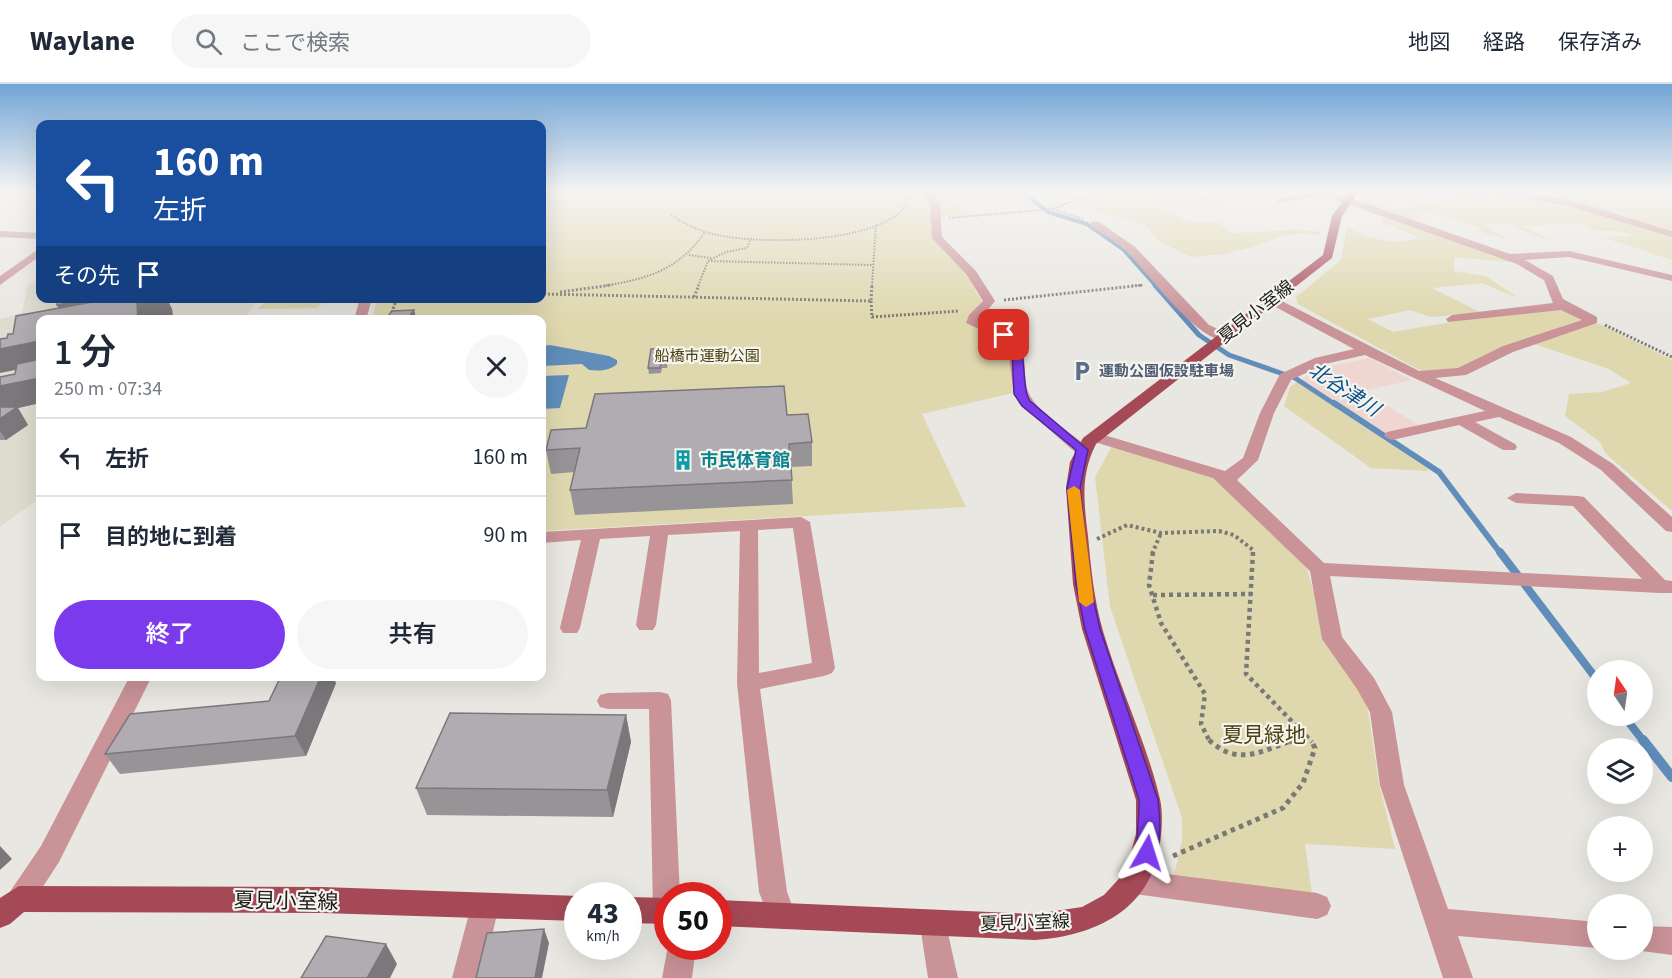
<!DOCTYPE html>
<html lang="ja">
<meta charset="utf-8">
<style>
body{margin:0;font-family:"Source Sans 3","Noto Sans JP",sans-serif;background:#f6f6f7;color:#1f2937;height:100vh;display:flex;flex-direction:column;font-size:22px;white-space:nowrap}
*{box-sizing:border-box;margin:0}
p{font-size:20px;color:#747a83}
.icon{flex:none;width:33px;height:33px;fill:none;stroke:currentColor;stroke-width:2;stroke-linecap:round;stroke-linejoin:round}
.map{position:relative;flex:1;overflow:hidden}
.side{position:absolute;left:36px;top:231px;width:510px;height:366px;display:flex;flex-direction:column;background:#fff;border-radius:12px;box-shadow:0 6px 24px #0002}
.side>*{flex:none}
.banner{position:absolute;left:36px;top:36px;width:510px;height:183px;border-radius:12px;box-shadow:0 6px 24px #0002;background:#1a4fa0;color:#fff;overflow:hidden}
.needle{width:39px;rotate:347deg}
.buttons{position:absolute;left:1587px;top:576px;display:grid;gap:12px}
.buttons a{display:grid;place-items:center;width:66px;height:66px;border-radius:50%;background:#fff;box-shadow:0 6px 24px #0002;font-size:30px}
.speed{position:absolute;left:564px;top:798px;display:flex;gap:12px;font-size:30px;font-weight:700;text-align:center}
.speed>*{display:grid;place-content:center;width:78px;height:78px;border-radius:50%;background:#fff;box-shadow:0 6px 24px #0002;line-height:1}
.speed small{font-size:15px;font-weight:400}
.speed .limit{border:9px solid #d22;background:#fff;color:#111}
.pin{position:absolute;display:grid;place-items:center;width:51px;height:51px;color:#fff;margin:-26px;border-radius:12px;box-shadow:0 3px 9px #0006}
.me{position:absolute;width:66px;margin:-33px;rotate:6deg;stroke-linejoin:round;filter:drop-shadow(0 0 4px #0008)}
.turn{display:flex;align-items:center;gap:21px;height:126px;padding:0 18px;font-size:27px}
.turn .icon{width:78px;height:78px;stroke-width:2.5}
.turn b{display:block;font-size:42px;line-height:51px}
.then{display:flex;align-items:center;height:57px;padding:0 18px;background:#0003;gap:12px;font-size:22px}
.round{display:grid;place-items:center;flex:none;width:63px;height:63px;border-radius:32px;background:#f6f6f7}
.summary{display:flex;align-items:center;justify-content:space-between;height:102px;padding:0 18px}
h1{font-size:36px;font-weight:600;line-height:45px}
.primary-button{display:flex;gap:12px;margin-top:auto;padding:12px 18px}
.primary-button a{flex:1;height:69px;border-radius:36px;background:#7c3aed;color:#fff;font-size:24px;font-weight:600;line-height:69px;text-align:center}
.primary-button a+a{background:#f6f6f7;color:#1f2937}
ul{padding:0;list-style:none}
li{display:flex;align-items:center;gap:18px;height:78px;padding:0 18px;border-top:2px solid #e0e1e3}
li div{flex:1}
li b{display:block;font-size:22px}
li em{font-style:normal}
header{display:flex;align-items:center;gap:36px;box-sizing:border-box;height:84px;padding:0 30px;background:#fff;border-bottom:2px solid #e0e1e3}
header strong{font-size:28px}
nav{display:flex;gap:33px;margin-inline-start:auto;font-size:21px}
.search{width:420px;height:54px;background:#f6f6f7;display:flex;align-items:center;gap:15px;box-sizing:border-box;padding:0 21px;border-radius:33px;color:#747a83;font-size:22px}
.map>svg:first-child{display:block}
.industrial{fill:#f0d6d1}
.built{fill:#dedcce}
.green{fill:#dfd8af}
.water{fill:#608dba}
.lines{fill:none;stroke-linecap:round;stroke-linejoin:round}
.stream-far4{stroke:#608dba;stroke-width:4}
.stream-far3{stroke:#608dba;stroke-width:5}
.stream-far2{stroke:#608dba;stroke-width:6}
.stream-far1{stroke:#608dba;stroke-width:8}
.stream{stroke:#608dba;stroke-width:10}
.path-far4{stroke:#797975;stroke-width:2;stroke-dasharray:1.5 1.5;stroke-linecap:butt}
.path-far3{stroke:#797975;stroke-width:3;stroke-dasharray:2 2;stroke-linecap:butt}
.path-far2{stroke:#797975;stroke-width:4;stroke-dasharray:3 3;stroke-linecap:butt}
.path-far1{stroke:#797975;stroke-width:4.5;stroke-dasharray:4 4;stroke-linecap:butt}
.path{stroke:#797975;stroke-width:5;stroke-dasharray:4.5 4.5;stroke-linecap:butt}
.minor{fill:#c99398;fill-rule:evenodd}
.major{fill:#a64957;fill-rule:evenodd}
.wall{fill:#979498}
.shaded-wall{fill:#7b787c}
.building{fill:#b0acb1;stroke:#7b787c;stroke-width:1.5}
.route{fill:#7c3aed;stroke:#51269a;stroke-width:1.5}
.slow{fill:#f59e0b}
.labels{text-anchor:middle;dominant-baseline:central;stroke-width:4.5;stroke-linejoin:round;paint-order:stroke}
.far-park-label{font-size:15px;fill:#4c4311;stroke:#f5f4ee}
.far-service-label{font-size:15px;font-weight:bold;fill:#4e5e75;stroke:#f5f4ee;text-anchor:start}
.street-label{font-size:18px;fill:#1c1c1a;stroke:#f5f4ee}
.culture-label{font-size:18px;font-weight:bold;fill:#0d838f;stroke:#f5f4ee;text-anchor:start}
.water-label{font-size:20px;font-style:italic;fill:#08528b;stroke:#f5f4ee}
.near-park-label{font-size:21px;fill:#4c4311;stroke:#f5f4ee}
.near-street-label{font-size:21px;fill:#1c1c1a;stroke:#f5f4ee}
</style>
<header>
<strong>Waylane</strong>
<div class="search"><svg class="icon" aria-label="search" viewBox="0 0 24 24"><circle cx="10" cy="10" r="6"/><path d="M15 15l6 6"/></svg>ここで検索</div>
<nav><a>地図</a><a>経路</a><a>保存済み</a></nav>
</header>
<div class="map">
<svg width="1672" height="894" viewBox="0 0 1672 894">
<rect width="100%" height="100%" fill="#e8e7e1"/>
<polygon class="industrial" points="1369,274 1412,296 1363,307 1422,343 1385,351 1301,295 1339,280"/>
<polygon class="built" points="40,194 40,214 257,215 245,235 40,236 40,414 0,443 0,235 22,229 28,200"/>
<g class="green">
<polygon points="542,107 923,107 931,126 932,153 973,197 975,207 982,216 979,223 969,231 1010,257 1013,309 922,330 966,423 542,447 542,236 372,236 377,215 542,214"/>
<polygon points="931,107 942,107 965,131 940,133"/>
<path d="M1103,107H1189C1200,112 1210,111 1220,117L1157,121L1189,138L1219,139L1232,149L1297,146L1321,148L1318,151L1299,149L1278,153L1253,163L1223,170L1191,173L1159,157L1144,140L1108,131L1083,119L1085,115L1104,110Z"/>
<polygon points="1503,107 1657,107 1672,111 1672,146 1569,118"/>
<path d="M1449,108C1465,109 1485,107 1500,109C1559,115 1615,133 1672,150V176L1602,153L1634,152L1618,147H1596L1581,139L1522,142L1549,155L1539,154L1509,139L1482,140L1507,155H1503L1475,146L1483,145L1431,128L1403,137L1358,120C1371,112 1383,124 1396,125C1403,126 1413,123 1420,121L1418,118L1455,115Z"/>
<path d="M1385,133L1519,179L1454,173V187L1486,192L1518,214L1482,199L1432,204L1480,228L1432,233L1410,226L1368,235L1393,248L1486,232L1561,225L1582,236L1501,263L1460,287L1425,289L1298,220L1296,213L1341,176L1347,143C1367,155 1395,162 1418,154L1395,143L1380,139Z"/>
<polygon points="269,215 269,214 326,215 317,224 257,225"/>
<polygon points="1590,239 1600,240 1672,276 1672,427 1605,369 1600,358 1565,332 1569,310 1602,308 1631,299 1609,285 1531,259"/>
<polygon points="1297,298 1425,383 1429,387 1371,384 1284,322 1290,303"/>
<polygon points="1112,362 1214,393 1306,482 1316,516 1322,554 1356,597 1368,626 1379,699 1395,765 1305,760 1312,810 1173,795 1182,756 1182,734 1110,523 1095,393"/>
</g>
<g class="water">
<path d="M550,261L609,272L617,276V280C609,287 599,287 589,286L582,280L542,282V262Z"/>
<polygon points="569,291 560,324 542,325 542,292"/>
</g>
<g class="lines">
<polyline class="stream-far4" points="1021,107 1048,128 1087,140 1123,165 1156,202"/>
<polyline class="stream-far3" points="1155,201 1199,251 1229,271 1295,294 1336,321"/>
<polyline class="stream-far2" points="1334,319 1439,388 1501,470"/>
<g class="stream-far1">
<polyline points="1500,468 1598,597"/>
<polyline points="1624,632 1644,658"/>
</g>
<polyline class="stream" points="1643,656 1672,693"/>
<g class="path-far4">
<polyline points="1661,107 1672,110"/>
<polyline points="1053,125 1083,135"/>
<path d="M671,131C685,140 701,148 717,151C763,160 854,159 894,133C899,130 903,124 907,120L903,107"/>
<polyline points="949,134 1052,125 1101,107"/>
<polyline points="689,171 711,174"/>
<polyline points="708,177 873,181"/>
<path d="M603,202C647,195 679,186 705,148"/>
<polyline points="698,202 708,177 726,168 747,164 751,154"/>
<polyline points="872,202 876,140"/>
<polyline points="1132,202 1143,201"/>
</g>
<g class="path-far3">
<polyline points="560,208 612,201"/>
<polyline points="544,210 871,217 872,201"/>
<polyline points="694,213 699,201"/>
<polyline points="1004,216 1143,201"/>
<polyline points="871,217 872,233 959,227"/>
<polyline points="389,236 397,214"/>
<polyline points="1605,241 1672,273"/>
</g>
<g class="path-far2">
<polyline points="1097,455 1127,441 1161,449 1219,447 1234,451 1253,466 1253,470"/>
<polyline points="1152,470 1161,449"/>
</g>
<g class="path-far1">
<polyline points="1153,468 1149,501 1161,539 1205,610 1201,640 1210,658"/>
<polyline points="1253,468 1246,590 1312,658"/>
<polyline points="1153,511 1252,510"/>
<polyline points="1289,658 1309,652"/>
</g>
<g class="path">
<path d="M1209,656C1238,683 1261,667 1294,656"/>
<polyline points="1173,772 1283,724 1303,699 1315,664 1311,656"/>
</g>
<g class="minor">
<path d="M922,107H931L940,121L942,153L976,187L995,217L979,237L1018,253C1027,269 1023,287 1027,304C1031,324 1071,349 1088,363L1090,366L1088,369H1076L1019,319L1013,304L1007,258L966,239L969,231L983,217L967,191L932,154L930,121Z"/>
<polygon points="1311,107 1330,107 1510,170 1569,167 1672,191 1672,197 1569,173 1525,176 1553,192 1563,215 1597,233 1597,239 1513,268 1466,291 1435,294 1571,353 1613,380 1672,433 1672,448 1666,447 1601,386 1559,359 1499,333 1475,338 1515,360 1517,363 1515,366 1503,366 1459,341 1392,356 1387,354 1384,351 1387,348 1485,327 1365,271 1325,280 1291,296 1274,329 1258,376 1237,396 1324,479 1642,495 1573,422 1516,419 1507,414 1516,409 1578,412 1584,413 1665,496 1672,497 1672,509 1660,509 1330,492 1342,553 1374,594 1392,628 1404,701 1448,825 1598,838 1598,864 1458,852 1473,894 1443,894 1380,701 1370,628 1357,605 1322,555 1310,487 1213,394 1088,356 1086,353 1094,348 1225,387 1243,374 1260,329 1280,290 1315,274 1354,265 1268,219 1268,213 1272,212 1419,287 1458,284 1503,262 1582,236 1561,226 1448,238 1446,235 1452,231 1553,219 1544,196 1517,180 1322,111 1280,119 1275,116"/>
<polygon points="1446,107 1516,107 1569,116 1672,147 1672,153 1568,122 1495,109 1476,113"/>
<path d="M1091,138H1099L1135,163L1209,241L1229,250V256C1201,263 1148,189 1129,170C1119,159 1104,151 1091,142Z"/>
<polygon points="0,147 40,149 40,155 0,153"/>
<polygon points="40,164 40,172 0,201 0,192"/>
<polygon points="360,214 372,214 366,236 354,236"/>
<path d="M801,433L810,438L835,584L832,589L824,592L760,605L787,808L796,832L792,841L782,845L772,841L759,808L737,599L740,447L668,451L656,541L653,546H639L636,541L650,452L600,455L580,544L577,549H563L560,544L581,456L542,459V448ZM793,444L812,579L759,589L758,446Z"/>
<polygon points="130,592 152,592 59,778 29,824 19,828 9,824 5,815 41,762"/>
<polygon points="660,608 668,610 671,616 680,812 668,812 667,840 657,836 653,827 649,625 608,625 600,623 597,617 600,611 608,609"/>
<polygon points="1135,786 1317,809 1327,813 1331,822 1327,831 1317,835 1135,810 1125,807 1122,798 1125,789"/>
<polygon points="485,809 495,813 499,822 482,894 452,894 471,822 475,813"/>
<polygon points="934,828 944,832 958,894 928,894 920,841 924,832"/>
<polygon points="1642,842 1672,843 1672,871 1634,866 1642,866"/>
<polygon points="668,862 696,862 692,894 662,894"/>
</g>
<g class="major">
<path d="M1350,107H1359L1342,132L1332,174L1096,360C1080,391 1084,419 1088,452C1091,484 1094,516 1103,547C1119,602 1147,660 1160,715C1163,729 1162,746 1160,760C1151,826 1095,852 1035,856L718,842V816L1035,830L1082,823L1104,811L1126,787L1136,750V716L1082,545L1073,500L1066,404L1070,378L1083,354L1323,171L1332,132Z"/>
<polygon points="19,802 322,803 579,812 578,837 322,829 24,828 10,840 0,844 0,814"/>
<polygon points="628,813 668,814 668,840 628,839"/>
</g>
</g>
<g class="wall">
<polygon points="168,217 172,225 173,233 40,236 40,319 18,324 28,341 6,356 0,356 0,293 15,290 15,286 7,254 13,250 59,224 57,221"/>
<polygon points="663,265 663,272 668,277 667,284 662,284 661,289 649,290 648,284"/>
<polygon points="787,331 812,358 812,382 791,383 793,420 575,431 570,406 575,388 551,390 546,366 586,344"/>
<polygon points="336,599 306,672 120,690 105,670 269,617"/>
<polygon points="626,631 631,658 613,733 427,731 416,704"/>
</g>
<g class="shaded-wall">
<polygon points="90,214 181,214 168,217 172,225 173,233 161,236 65,236 57,221"/>
<polygon points="414,226 417,236 407,236"/>
<polygon points="40,257 40,281 0,289 0,265"/>
<polygon points="40,294 40,319 18,324 28,341 6,356 0,347 0,302"/>
<polygon points="321,592 333,592 336,599 306,672 295,652"/>
<polygon points="626,631 631,658 613,733 607,706"/>
<polygon points="0,762 12,775 0,786"/>
<polygon points="544,845 549,859 542,894 535,894"/>
<polygon points="386,860 397,880 390,894 367,894"/>
</g>
<g class="building">
<polygon points="57,214 90,214 57,221"/>
<polygon points="114,214 157,214 137,218 138,236 40,236 40,257 0,265 0,255 7,254 8,250 13,250 16,232"/>
<polygon points="414,226 407,236 385,236 392,227"/>
<polygon points="651,265 663,265 662,272 667,272 666,278 661,278 660,284 648,284"/>
<polygon points="40,275 40,294 0,302 0,293 15,290 17,280"/>
<polygon points="784,302 787,331 808,330 812,358 789,360 792,396 570,406 580,364 546,366 551,346 586,344 595,310"/>
<polygon points="0,323 17,323 0,335"/>
<polygon points="281,592 321,592 295,652 105,670 130,630 269,617"/>
<polygon points="450,629 626,631 607,706 416,704"/>
<polygon points="544,845 535,894 476,894 487,849"/>
<polygon points="326,852 386,860 367,894 301,894"/>
</g>
<linearGradient id="sky" x2="0" y2="1"><stop stop-color="#71a4d6"/><stop offset="0.46" stop-color="#f5f4f2"/><stop offset="1" stop-color="#f5f4f2" stop-opacity="0"/></linearGradient>
<rect width="1672" height="232" fill="url(#sky)"/>
<path class="route" d="M1001,249C1033,245 1018,300 1030,317L1088,366L1080,404L1090,500L1100,545L1158,716C1160,735 1162,758 1154,775L1147,777L1140,775C1134,762 1140,733 1139,716L1085,545L1076,500L1067,404L1076,366L1022,322L1014,310L1012,264L1009,258L1001,253Z"/>
<polygon class="slow" points="1074,402 1080,406 1094,518 1086,523 1079,518 1067,406"/>
<defs>
<g id="parking-bare" transform="scale(1.62)"><path d="M-3.5-5.5H1a3.5 3.5 0 0 1 0 7H-1V5.5H-3.5ZM-1-3.4V-.6H.8a1.4 1.4 0 0 0 0-2.8Z" fill="#5c6f8a" stroke="#f5f4ee" stroke-width="2.5" paint-order="stroke"/></g>
<g id="building-bare" transform="scale(1.62)"><path d="M-4-6H4V6H1V3H-1V6H-4ZM-2.5-4.3h1.7v1.8h-1.7ZM.8-4.3h1.7v1.8H.8ZM-2.5-1h1.7V.8h-1.7ZM.8-1h1.7V.8H.8Z" fill="#0f9aa8" stroke="#f5f4ee" stroke-width="2.5" paint-order="stroke"/></g>
</defs>
<g fill-rule="evenodd">
<use href="#parking-bare" x="1082" y="287"/>
<use href="#building-bare" x="683" y="376"/>
</g>
<g class="labels">
<g class="far-park-label">
<text x="707" y="272">船橋市運動公園</text>
</g>
<g class="far-service-label">
<text x="1099" y="287">運動公園仮設駐車場</text>
</g>
<g class="street-label">
<text transform="translate(1256 228) rotate(-38)">夏見小室線</text>
<text transform="translate(1025 839) rotate(-2)">夏見小室線</text>
</g>
<g class="culture-label">
<text x="700" y="376">市民体育館</text>
</g>
<g class="water-label">
<text transform="translate(1344 306) rotate(33)">北谷津川</text>
</g>
<g class="near-park-label">
<text x="1264" y="651">夏見緑地</text>
</g>
<g class="near-street-label">
<text transform="translate(286 817) rotate(1)">夏見小室線</text>
</g>
</g>
</svg>
<div class="buttons">
<a><svg class="needle" viewBox="-14 -14 28 28"><path d="M0-13l5 13h-10z" fill="#e53935"/><path d="M0 13l5-13h-10z" fill="#747a83"/></svg></a>
<a><svg class="icon" aria-label="layers" viewBox="0 0 24 24"><path d="M12 4l9 5-9 5-9-5zM3 14l9 5 9-5"/></svg></a>
<a>+</a>
<a>−</a>
</div>
<div class="speed"><div>43<small>km/h</small></div><div class="limit">50</div></div>
<div class="pin" style="left:1004px;top:251px;background:#d93025"><svg class="icon" aria-label="arrive" viewBox="0 0 24 24"><path d="M6 21V4h12l-3 4 3 4H6"/></svg></div>
<svg class="me" style="left:1147px;top:769px" viewBox="-20 -20 40 40"><path d="M0-17L14 15 0 8-14 15z" fill="#7c3aed" stroke="#fff" stroke-width="4"/></svg>
<div class="banner">
<div class="turn"><svg class="icon" aria-label="left" viewBox="0 0 24 24"><path d="M17 20v-9H6M10 6l-5 5 5 5"/></svg><div><b>160 m</b>左折</div></div>
<div class="then">その先<svg class="icon" aria-label="arrive" viewBox="0 0 24 24"><path d="M6 21V4h12l-3 4 3 4H6"/></svg></div>
</div>
<section class="side">
<div class="summary"><div><h1>1 分</h1><p>250 m · 07:34</p></div><a class="round"><svg class="icon" aria-label="close" viewBox="0 0 24 24"><path d="M6 6l12 12M18 6L6 18"/></svg></a></div>
<ul>
<li><svg class="icon" aria-label="left" viewBox="0 0 24 24"><path d="M17 20v-9H6M10 6l-5 5 5 5"/></svg><div><b>左折</b></div><em>160 m</em></li>
<li><svg class="icon" aria-label="arrive" viewBox="0 0 24 24"><path d="M6 21V4h12l-3 4 3 4H6"/></svg><div><b>目的地に到着</b></div><em>90 m</em></li>
</ul>
<div class="primary-button"><a>終了</a><a>共有</a></div>
</section>
</div>
